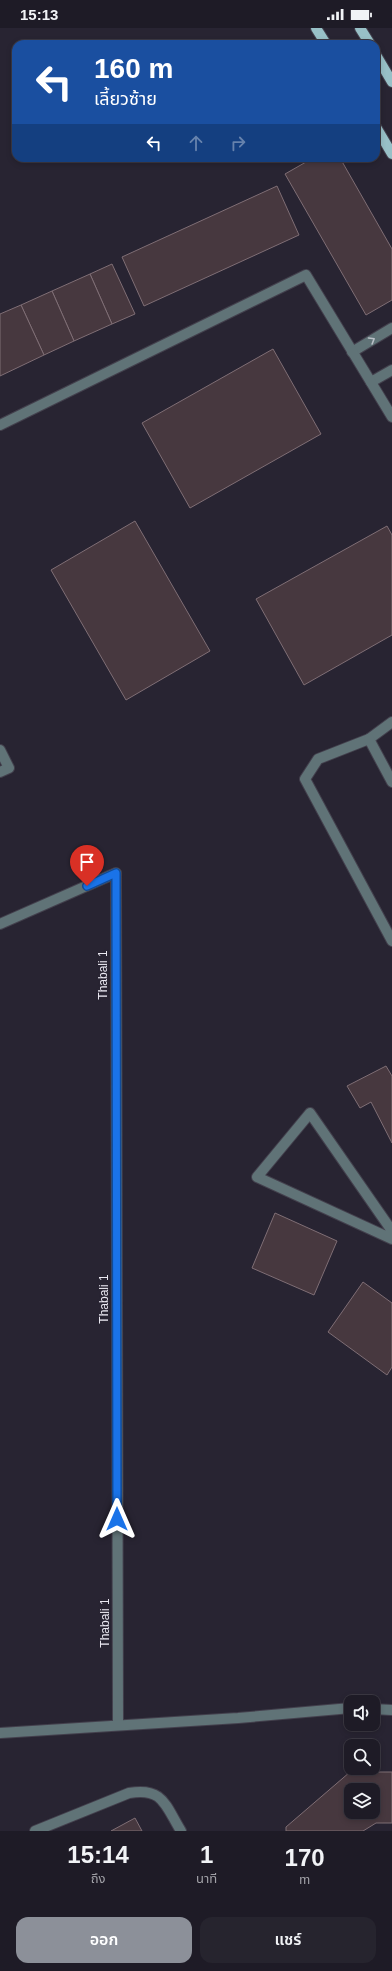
<!DOCTYPE html>
<html lang="th">
<meta charset="utf-8">
<style>
body{margin:0;font-family:Arial,"Noto Sans Thai",sans-serif;background:#26242e;color:#f1f3f6;height:100vh;display:flex;flex-direction:column;font-size:15px;white-space:nowrap}
*{box-sizing:border-box;margin:0}
p{font-size:13px;color:#a1a1a7}
.icon{flex:none;width:22px;height:22px;fill:none;stroke:currentColor;stroke-width:2;stroke-linecap:round;stroke-linejoin:round}
.map{position:relative;height:1803px;overflow:hidden}
.panel{display:flex;flex-direction:column;background:#1e1b26;flex:1}
.panel>*{flex:none}
.banner{position:absolute;left:12px;top:12px;width:368px;height:122px;border-radius:12px;box-shadow:0 2px 6px #0003,0 0 0 1px #3c3943;background:#1a4fa0;color:#fff;overflow:hidden}
.fabs{position:absolute;left:344px;top:1667px;display:grid;gap:8px}
.fabs a{display:grid;place-items:center;width:36px;height:36px;border-radius:8px;background:#1e1b26;box-shadow:0 2px 6px #0003,0 0 0 1px #3c3943;font-size:20px}
.pin{position:absolute;display:grid;place-items:center;width:34px;height:34px;color:#fff;margin:-41px -17px;border-radius:50% 50% 50% 0;rotate:-45deg;box-shadow:0 0 4px #0007}
.pin .icon{rotate:45deg}
.me{position:absolute;width:44px;margin:-22px;rotate:0deg;stroke-linejoin:round;filter:drop-shadow(0 0 3px #0008)}
.turn{display:flex;align-items:center;gap:14px;height:84px;padding:0 16px;font-size:18px}
.turn .icon{width:52px;height:52px;stroke-width:2.5}
.turn b{display:block;font-size:28px;line-height:34px}
.lanes{display:flex;align-items:center;height:38px;padding:0 16px;background:#0003;justify-content:center;gap:20px;direction:ltr}
.lanes .off{opacity:.35}
.eta{display:flex;justify-content:space-evenly;align-items:center;height:68px;text-align:center}
.eta b{font-size:24px;font-weight:600;line-height:28px}
.button{display:flex;gap:8px;margin-top:auto;padding:8px 16px}
.button a{flex:1;height:46px;border-radius:12px;background:#8c9099;color:#fff;font-size:16px;font-weight:600;line-height:46px;text-align:center}
.button a+a{background:#26242e;color:#f1f3f6}
.status{display:flex;justify-content:space-between;align-items:center;height:28px;padding:0 20px;background:#1e1b26;direction:ltr}
.status svg{height:11px;fill:currentColor}
.map>svg:first-child{display:block}
.building{fill:#47383f;stroke:#7f6e75;fill-rule:evenodd}
.lines{fill:none;stroke-linecap:round;stroke-linejoin:round}
.minor-casing{stroke:#43404d;stroke-width:12}
.major-casing{stroke:#43404d;stroke-width:12}
.minor{stroke:#607377;stroke-width:10}
.major{stroke:#98c0c7;stroke-width:10}
.oneway{stroke:#bac0c7}
.route-casing{stroke:#114b97;stroke-width:10}
.route{stroke:#1a73e8;stroke-width:7}
.labels{text-anchor:middle;dominant-baseline:central;stroke-width:4;stroke-linejoin:round;paint-order:stroke}
.street-label{font-size:12px;fill:#ebe9f2;stroke:#282432}
</style>
<div class="status"><b>15:13</b><svg viewBox="0 0 49 12"><path d="M0 12V9h3v3zM5 12V6h3v6zM10 12V3h3v9zM15 12V0h3v12zM26 1h20v11H26zM47 4h2v5h-2z"/></svg></div>
<div class="map">
<svg width="392" height="1803" viewBox="0 0 392 1803">
<rect width="100%" height="100%" fill="#282432"/>
<g class="building">
<polygon points="313,130 340,130 392,221 392,272 366,287 285,146"/>
<polygon points="277,158 299,207 144,278 122,229"/>
<polygon points="112,236 135,286 112,296 90,246"/>
<polygon points="90,246 112,296 74,313 52,263"/>
<polygon points="52,263 74,313 44,327 21,277"/>
<polygon points="21,277 44,327 0,348 0,286"/>
<polygon points="273,321 321,406 190,480 142,395"/>
<polygon points="135,493 210,623 126,672 51,542"/>
<polygon points="387,498 392,507 392,607 304,657 256,571"/>
<polygon points="386,1038 392,1048 392,1115 371,1074 360,1080 347,1058"/>
<polygon points="275,1185 337,1213 314,1267 252,1240"/>
<polygon points="363,1254 392,1275 392,1339 387,1347 328,1304"/>
<path d="M350,1744H392V1795H376L363,1803H286V1799ZM351,1762H373V1784H351Z"/>
<polygon points="135,1790 142,1803 111,1803"/>
</g>
<g class="lines">
<g class="minor-casing">
<g id="minor">
<polyline points="352,324 392,300"/>
<polyline points="371,354 392,342"/>
<polyline points="0,397 306,247 392,389"/>
<polyline points="392,694 369,711 318,731 305,751 392,913"/>
<polyline points="369,711 392,754"/>
<polyline points="0,722 9,740 0,744"/>
<polyline points="0,896 116,845 118,1696"/>
<polyline points="392,1203 310,1085 257,1149 392,1211"/>
<polyline points="373,1681 392,1682"/>
<polyline points="0,1705 238,1690 351,1680"/>
<path d="M35,1803L129,1765C163,1759 165,1777 181,1803"/>
</g>
</g>
<g class="major-casing">
<g id="major">
<polyline points="316,0 326,16"/>
<polyline points="360,0 370,16"/>
<polyline points="376,27 392,54"/>
<polyline points="376,99 392,126"/>
</g>
</g>
<use href="#minor" class="minor"/>
<use href="#major" class="major"/>
</g>
<defs><path id="oneway-chevron" d="M-2-3.5L2.5 0L-2 3.5" fill="none" stroke-width="1.6" stroke-linecap="round" stroke-linejoin="round"/></defs>
<use class="oneway" href="#oneway-chevron" transform="translate(372 312) rotate(-31)"/>
<g class="lines">
<g class="route-casing">
<polyline id="route" points="87,858 116,845 117,1491"/>
</g>
<use href="#route" class="route"/>
</g>
<g class="labels">
<g class="street-label">
<text transform="translate(103 947) rotate(-90)">Thabali 1</text>
<text transform="translate(104 1271) rotate(-90)">Thabali 1</text>
<text transform="translate(105 1595) rotate(-90)">Thabali 1</text>
</g>
</g>
</svg>
<div class="fabs">
<a><svg class="icon" aria-label="sound" viewBox="0 0 24 24"><path d="M4 9h4l5-4v14l-5-4H4zM17 9q2 3 0 6"/></svg></a>
<a><svg class="icon" aria-label="search" viewBox="0 0 24 24"><circle cx="10" cy="10" r="6"/><path d="M15 15l6 6"/></svg></a>
<a><svg class="icon" aria-label="layers" viewBox="0 0 24 24"><path d="M12 4l9 5-9 5-9-5zM3 14l9 5 9-5"/></svg></a>
</div>
<div class="pin" style="left:87px;top:858px;background:#d93025"><svg class="icon" aria-label="arrive" viewBox="0 0 24 24"><path d="M6 21V4h12l-3 4 3 4H6"/></svg></div>
<svg class="me" style="left:117px;top:1491px" viewBox="-20 -20 40 40"><path d="M0-17L14 15 0 8-14 15z" fill="#1a73e8" stroke="#fff" stroke-width="4"/></svg>
<div class="banner">
<div class="turn"><svg class="icon" aria-label="left" viewBox="0 0 24 24"><path d="M17 20v-9H6M10 6l-5 5 5 5"/></svg><div><b>160 m</b>เลี้ยวซ้าย</div></div>
<div class="lanes"><svg class="icon" aria-label="left" viewBox="0 0 24 24"><path d="M17 20v-9H6M10 6l-5 5 5 5"/></svg><svg class="icon off" aria-label="ahead" viewBox="0 0 24 24"><path d="M12 20V5M6 11l6-6 6 6"/></svg><svg class="icon off" aria-label="right" viewBox="0 0 24 24"><path d="M7 20v-9h11M14 6l5 5-5 5"/></svg></div>
</div>
</div>
<section class="panel">
<div class="eta">
<div><b>15:14</b><p>ถึง</p></div>
<div><b>1</b><p>นาที</p></div>
<div><b>170</b><p>m</p></div>
</div>
<div class="button"><a>ออก</a><a>แชร์</a></div>
</section>
